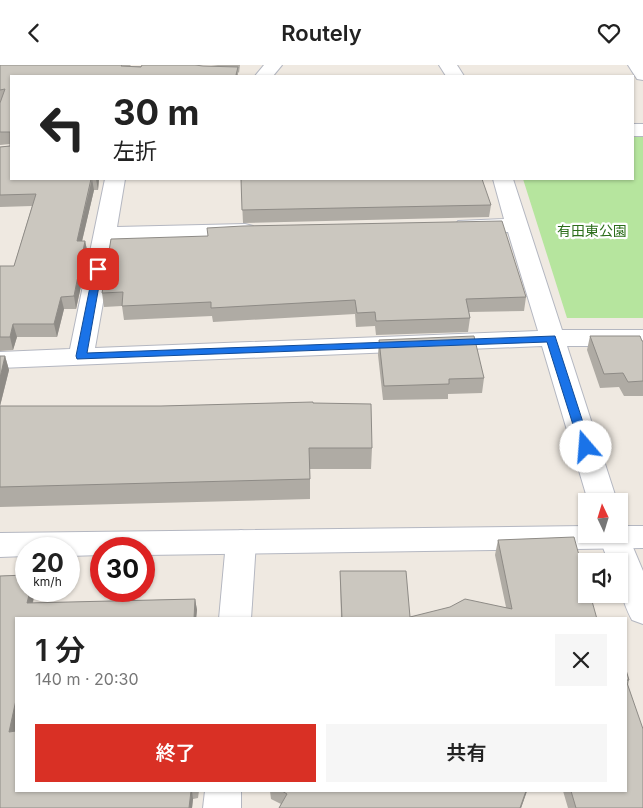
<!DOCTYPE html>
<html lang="ja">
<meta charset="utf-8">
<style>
body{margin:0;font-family:Inter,"Noto Sans JP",sans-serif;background:#f6f6f6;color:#222;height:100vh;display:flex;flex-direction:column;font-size:19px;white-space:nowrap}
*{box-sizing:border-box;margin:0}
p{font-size:16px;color:#767676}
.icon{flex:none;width:28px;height:28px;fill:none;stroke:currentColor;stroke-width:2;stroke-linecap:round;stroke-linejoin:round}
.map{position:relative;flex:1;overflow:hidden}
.sheet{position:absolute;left:15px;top:552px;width:612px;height:175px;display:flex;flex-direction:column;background:#fff;border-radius:0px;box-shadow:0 1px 4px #0004}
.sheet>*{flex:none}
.guide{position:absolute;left:10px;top:10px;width:624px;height:105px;border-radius:0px;box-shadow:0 1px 4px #0004;background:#fff;color:#222;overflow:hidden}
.needle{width:32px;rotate:356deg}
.buttons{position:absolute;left:578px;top:428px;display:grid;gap:10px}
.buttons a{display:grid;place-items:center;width:50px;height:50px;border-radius:0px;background:#fff;box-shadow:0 1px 4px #0004;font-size:25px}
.speed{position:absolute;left:15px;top:472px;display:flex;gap:10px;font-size:25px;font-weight:700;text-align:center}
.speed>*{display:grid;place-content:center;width:65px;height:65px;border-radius:50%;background:#fff;box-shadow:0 1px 4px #0004;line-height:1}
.speed small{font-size:12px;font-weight:400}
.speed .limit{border:8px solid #d22;background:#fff;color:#111}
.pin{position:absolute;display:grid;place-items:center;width:42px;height:42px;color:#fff;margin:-21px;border-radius:10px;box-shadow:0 2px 8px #0006}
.me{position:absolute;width:55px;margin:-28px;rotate:342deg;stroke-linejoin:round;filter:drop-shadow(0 0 4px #0008)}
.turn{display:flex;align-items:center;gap:18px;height:105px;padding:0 20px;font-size:22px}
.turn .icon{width:65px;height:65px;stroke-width:2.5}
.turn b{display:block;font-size:35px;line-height:42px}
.round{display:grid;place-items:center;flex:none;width:52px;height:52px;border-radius:0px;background:#f6f6f6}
.headline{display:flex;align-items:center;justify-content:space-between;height:85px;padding:0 20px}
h1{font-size:30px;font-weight:600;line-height:38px}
.action{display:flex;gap:10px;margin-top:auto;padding:10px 20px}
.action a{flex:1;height:58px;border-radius:0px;background:#d93025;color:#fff;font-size:20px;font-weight:600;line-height:58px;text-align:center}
.action a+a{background:#f6f6f6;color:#222}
header{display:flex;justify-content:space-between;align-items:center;height:65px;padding:0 20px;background:#fff;font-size:22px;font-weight:600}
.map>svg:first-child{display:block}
.green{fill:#b6e59e}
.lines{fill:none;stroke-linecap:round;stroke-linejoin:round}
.minor-casing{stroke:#b4b7c1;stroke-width:2}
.tertiary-casing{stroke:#b4b7c1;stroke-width:2}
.minor{fill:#fff;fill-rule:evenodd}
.tertiary{fill:#fff;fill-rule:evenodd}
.wall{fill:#afaba4}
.shaded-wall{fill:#8e8b86}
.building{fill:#cbc7bf;stroke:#8e8b86}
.route{fill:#1a73e8;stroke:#114b97}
.labels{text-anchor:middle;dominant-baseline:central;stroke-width:4.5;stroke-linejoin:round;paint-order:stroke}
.park-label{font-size:14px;fill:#2c6e1b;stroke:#fff}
</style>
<header><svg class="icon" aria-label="back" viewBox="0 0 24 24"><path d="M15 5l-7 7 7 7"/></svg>Routely<svg class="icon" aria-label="heart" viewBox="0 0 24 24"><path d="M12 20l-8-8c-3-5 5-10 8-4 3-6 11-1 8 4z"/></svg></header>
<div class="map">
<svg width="643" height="743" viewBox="0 0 643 743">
<rect width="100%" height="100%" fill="#efe9e1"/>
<polygon class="green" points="633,72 643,72 643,253 567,253 523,114 632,114"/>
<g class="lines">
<g class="minor-casing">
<g id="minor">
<polygon points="264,0 282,0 273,11 255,11"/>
<polygon points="439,0 457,0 464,11 446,11"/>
<polygon points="628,0 643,0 643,15 637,14"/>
<rect x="632" y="59" width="11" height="12"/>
<polygon points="105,114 125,114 117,162 245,159 253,161 256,166 253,171 245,173 114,175 95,283 538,266 508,167 466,168 458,166 455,161 458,156 504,154 493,114 513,114 562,265 643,265 643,281 567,281 617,436 588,436 542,281 0,303 0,287 70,284"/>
<path d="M619,459L624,461L643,506V559L632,555C621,534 619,520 619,496H608L598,469H619Z"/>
<polygon points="241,465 252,469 256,477 251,554 219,554 226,477 230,469"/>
<polygon points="205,726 241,726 241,743 203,743"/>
</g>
</g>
<g class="tertiary-casing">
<polygon id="tertiary" points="586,461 586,469 619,469 619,461 643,461 643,483 144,490 144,484 101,484 101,490 69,491 69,484 26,484 26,491 0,492 0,468"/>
</g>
<use href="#minor" class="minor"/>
<use href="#tertiary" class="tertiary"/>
</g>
<g class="wall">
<polygon points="0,0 131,0 130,1 218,1 211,0 240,0 239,8 238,7 238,11 11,114 99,114 98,125 94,125 82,176 85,176 88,189 76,244 64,244 57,272 17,272 13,285 0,286 0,201 14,201 32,141 0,142 0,82 10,81 10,79 0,80 0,38 1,36 0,36"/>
<polygon points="241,114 491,140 489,152 243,158"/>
<polygon points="111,174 526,232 524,246 469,247 470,253 468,267 376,270 375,261 356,262 355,249 213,257 212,251 124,255 122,241 104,242 102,228"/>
<polygon points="590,271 643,276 643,331 624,331 619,322 600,323 587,285"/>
<polygon points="379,275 484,313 482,328 448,329 448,334 383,335 378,290"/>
<polygon points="0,291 5,291 9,305 0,341 161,341 313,338 372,383 371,404 310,404 310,434 0,442"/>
<polygon points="498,475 597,554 341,554 340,506 410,552 506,542 495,490"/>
<polygon points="26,510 26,526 35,526 33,538 195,534 197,545 196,554 16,554 16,663 15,666 16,666 16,726 199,726 198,733 193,734 192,743 0,743 0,511"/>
<polygon points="626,605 629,615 628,620 643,743 568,743 563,726 626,726"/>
<polygon points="270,726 527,726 521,743 279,743 281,739 271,734"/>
</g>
<g class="shaded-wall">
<polygon points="92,114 94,125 79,189 77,176"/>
<polygon points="96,114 99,114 98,125"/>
<polygon points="85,176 88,189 76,244 74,231"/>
<polygon points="61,232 64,244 57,272 54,259"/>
<polygon points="13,259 17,272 13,285 10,272"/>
<polygon points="5,291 9,305 0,341 0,313"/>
<polygon points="30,526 35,526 30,550 27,538"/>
<polygon points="195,534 197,545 196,554 194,554"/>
<polygon points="16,635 16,663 13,677 9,667"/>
<polygon points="191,726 192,726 193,734 192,743 189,743"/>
<polygon points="526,726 527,726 521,743 520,743"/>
</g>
<g class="building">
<polygon points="0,0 122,0 121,1 141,2 142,0 195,0 203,1 238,2 236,10 240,11 11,11 11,114 91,114 77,176 85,176 74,231 61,232 54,259 13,259 10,272 0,272 0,201 14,201 36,129 0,130 0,82 10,81 10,67 0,67 0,38 5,24 0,25"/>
<polygon points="241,114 482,114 491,140 242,145"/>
<polygon points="502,156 526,232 466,234 470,253 376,256 375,247 357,248 355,235 211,243 211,237 122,241 123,227 102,228 111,174 208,171 207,163 243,161"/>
<polygon points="474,271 484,313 449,314 449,319 384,321 379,275"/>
<polygon points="590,271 640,271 642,276 643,276 643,316 628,317 623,308 604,309"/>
<polygon points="0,291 5,291 0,313"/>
<polygon points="313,337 313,338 371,339 372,383 309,383 310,414 0,422 0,341 161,341"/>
<polygon points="574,472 586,516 586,529 590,529 597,554 342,554 340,506 406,506 410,552 450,542 465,534 512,544 498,475"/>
<polygon points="26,510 26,526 30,526 27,538 195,534 194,554 16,554 16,635 9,667 16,666 16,726 191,726 189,743 0,743 0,511"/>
<polygon points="626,605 629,615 626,615"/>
<polygon points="626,615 643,664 643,743 576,743 571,726 626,726"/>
<polygon points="282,726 526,726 520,743 279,743 287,729"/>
</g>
<polygon class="route" points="94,202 102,204 87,288 555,271 591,382 586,386 580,382 547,277 77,294 76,291"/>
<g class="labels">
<g class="park-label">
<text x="592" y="165">有田東公園</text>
</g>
</g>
</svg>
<div class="buttons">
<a><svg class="needle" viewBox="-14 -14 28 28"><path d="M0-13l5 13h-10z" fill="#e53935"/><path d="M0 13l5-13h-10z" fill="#767676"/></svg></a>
<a><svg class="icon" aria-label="sound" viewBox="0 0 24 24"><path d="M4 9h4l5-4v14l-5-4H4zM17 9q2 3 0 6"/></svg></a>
</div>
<div class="speed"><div>20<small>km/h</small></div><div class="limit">30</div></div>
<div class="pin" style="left:98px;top:204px;background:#d93025"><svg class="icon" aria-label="arrive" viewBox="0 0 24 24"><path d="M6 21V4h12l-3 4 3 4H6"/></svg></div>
<svg class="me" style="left:586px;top:382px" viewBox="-20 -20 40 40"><circle r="19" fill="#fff"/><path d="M0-13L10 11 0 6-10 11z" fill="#1a73e8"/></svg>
<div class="guide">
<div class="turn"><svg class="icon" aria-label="left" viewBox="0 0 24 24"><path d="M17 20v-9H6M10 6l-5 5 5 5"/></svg><div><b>30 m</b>左折</div></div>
</div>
<section class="sheet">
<div class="headline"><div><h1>1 分</h1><p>140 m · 20:30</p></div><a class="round"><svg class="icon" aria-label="close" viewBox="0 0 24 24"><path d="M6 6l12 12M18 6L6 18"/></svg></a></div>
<div class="action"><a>終了</a><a>共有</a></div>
</section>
</div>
